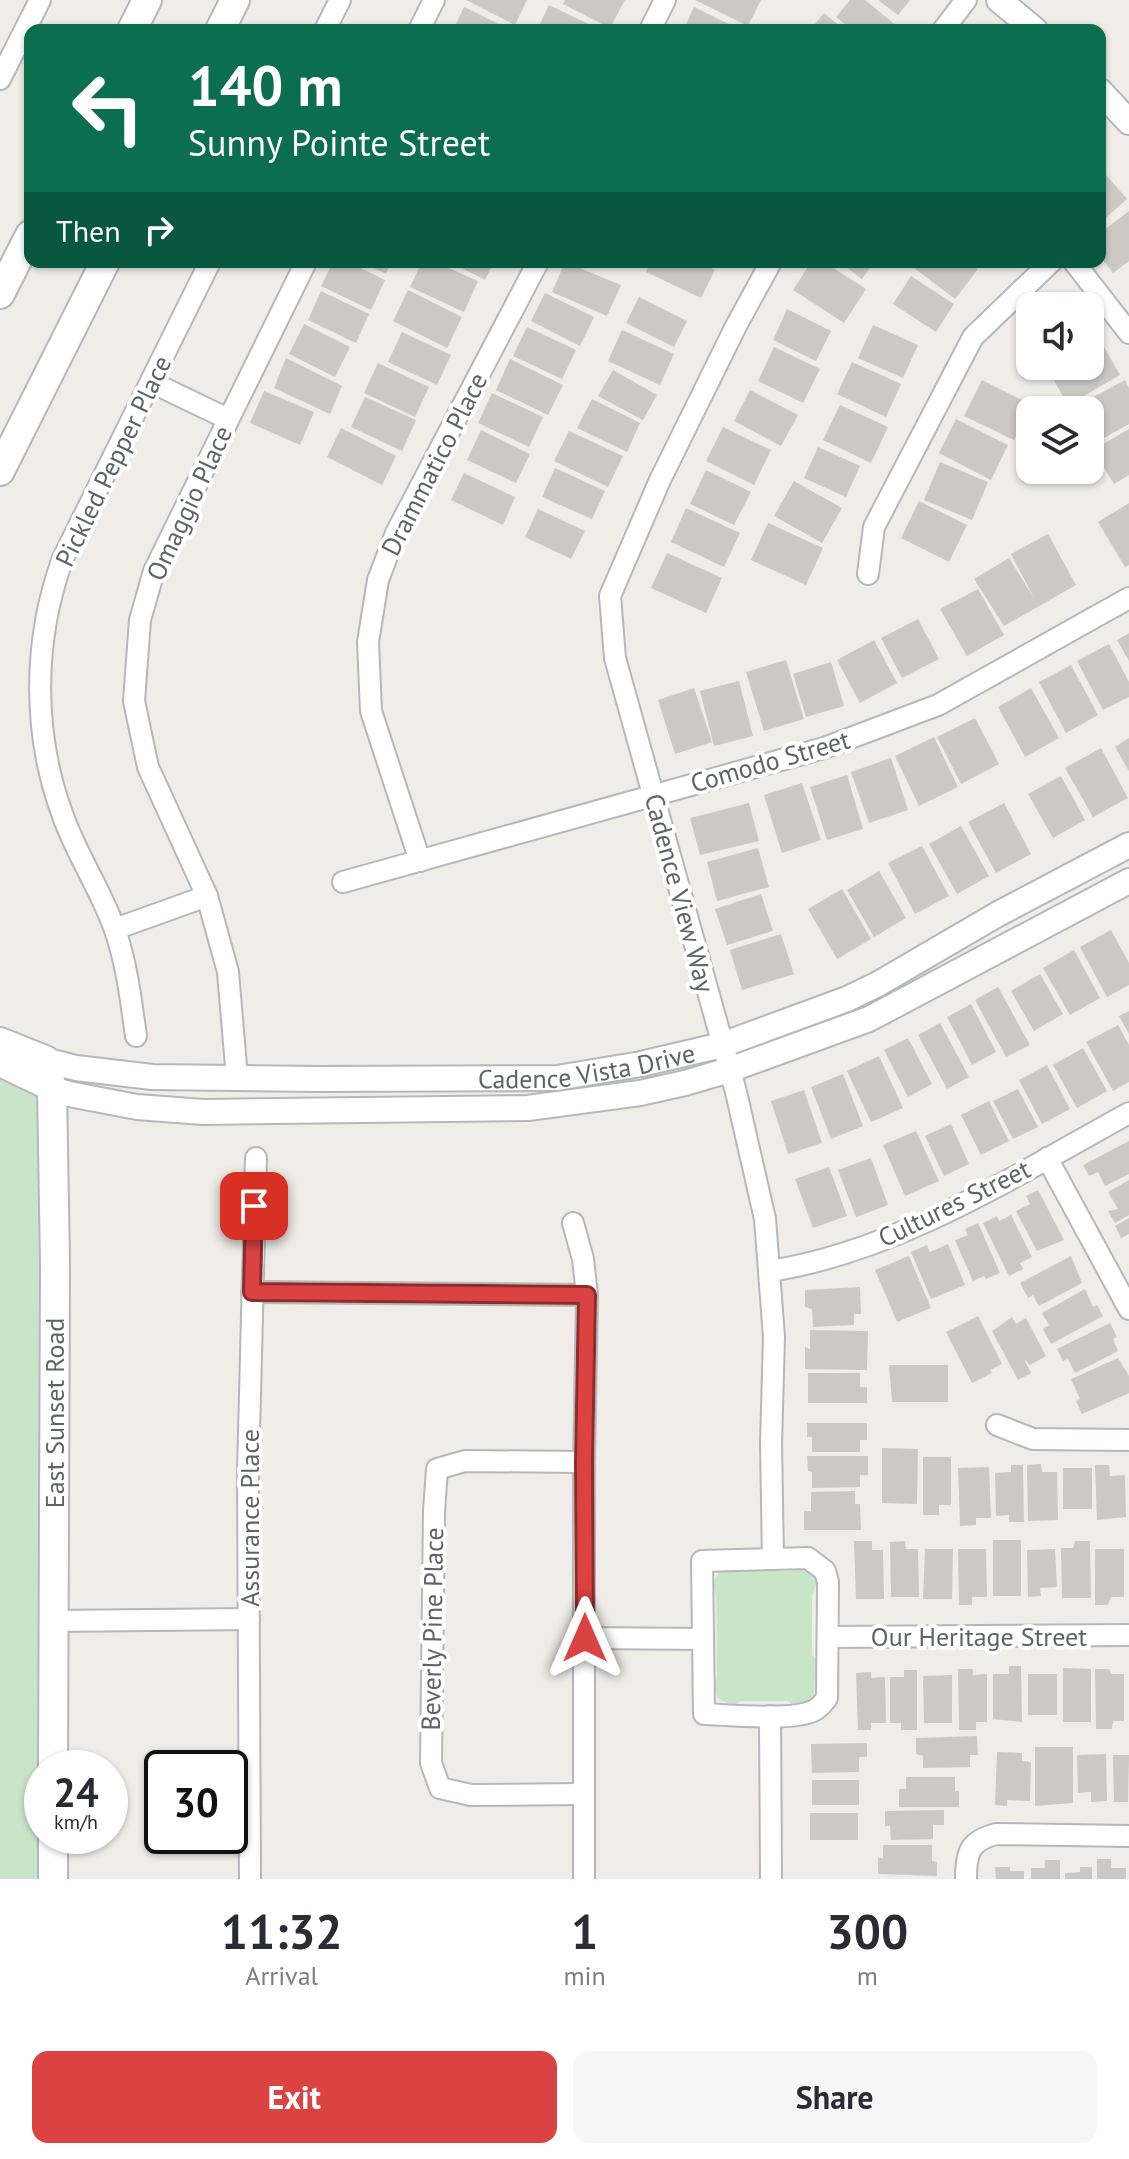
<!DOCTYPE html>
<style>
body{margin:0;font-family:"PT Sans",sans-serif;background:#f7f7f7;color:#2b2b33;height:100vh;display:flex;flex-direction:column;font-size:30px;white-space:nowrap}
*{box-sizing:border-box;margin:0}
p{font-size:26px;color:#7c7c81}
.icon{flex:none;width:44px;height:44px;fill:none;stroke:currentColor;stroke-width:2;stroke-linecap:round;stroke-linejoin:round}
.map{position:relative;height:1879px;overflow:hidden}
.sheet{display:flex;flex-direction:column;background:#fff;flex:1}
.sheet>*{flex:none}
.banner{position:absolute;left:24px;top:24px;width:1082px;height:244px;border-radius:16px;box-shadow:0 2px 6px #0004;background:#0b6e4f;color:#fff;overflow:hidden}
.fabs{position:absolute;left:1016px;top:292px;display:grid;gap:16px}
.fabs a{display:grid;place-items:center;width:88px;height:88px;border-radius:16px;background:#fff;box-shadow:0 2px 6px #0004;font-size:40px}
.speed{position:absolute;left:24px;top:1750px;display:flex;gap:16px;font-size:40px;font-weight:700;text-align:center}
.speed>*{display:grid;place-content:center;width:104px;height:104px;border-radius:50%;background:#fff;box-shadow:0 2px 6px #0004;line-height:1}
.speed small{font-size:20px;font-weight:400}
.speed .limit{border:4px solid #111;border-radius:12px;background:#fff;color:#111}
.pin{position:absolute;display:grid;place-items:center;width:68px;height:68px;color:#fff;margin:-34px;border-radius:16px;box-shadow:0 4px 12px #0006}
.me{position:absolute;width:88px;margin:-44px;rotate:0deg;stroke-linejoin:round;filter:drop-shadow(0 0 6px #0008)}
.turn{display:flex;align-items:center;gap:28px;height:168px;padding:0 32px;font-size:36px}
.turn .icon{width:104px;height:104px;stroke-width:2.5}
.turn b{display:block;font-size:56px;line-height:68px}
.then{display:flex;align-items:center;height:76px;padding:0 32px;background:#0003;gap:16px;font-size:30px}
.eta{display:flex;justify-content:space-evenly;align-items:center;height:136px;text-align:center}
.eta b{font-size:48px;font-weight:600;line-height:56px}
.primary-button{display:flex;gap:16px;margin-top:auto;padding:16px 32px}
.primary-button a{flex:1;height:92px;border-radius:16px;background:#db4343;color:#fff;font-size:32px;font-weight:600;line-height:92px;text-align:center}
.primary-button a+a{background:#f7f7f7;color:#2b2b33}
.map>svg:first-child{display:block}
.green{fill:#c9e5c7}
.building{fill:#ccc8c4}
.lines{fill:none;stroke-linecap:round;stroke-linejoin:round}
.minor-casing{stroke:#b5b8bb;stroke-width:24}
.tertiary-casing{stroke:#b5b8bb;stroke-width:28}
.secondary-casing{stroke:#b4b7bb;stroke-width:32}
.minor{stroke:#fff;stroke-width:20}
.tertiary{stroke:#fff;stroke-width:24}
.secondary{stroke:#fff;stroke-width:28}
.route-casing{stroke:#8e2c2c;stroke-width:20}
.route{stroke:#db4343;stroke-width:14}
.labels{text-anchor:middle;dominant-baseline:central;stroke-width:8;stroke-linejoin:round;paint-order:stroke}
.street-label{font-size:26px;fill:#5f6367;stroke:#fff}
</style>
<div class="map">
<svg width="1129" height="1879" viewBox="0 0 1129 1879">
<rect width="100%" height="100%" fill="#f0ede8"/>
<g class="green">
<polygon points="0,1067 43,1089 43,1879 0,1879"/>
<polygon points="736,1568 740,1571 787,1571 803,1569 814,1576 817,1583 812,1595 812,1655 816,1659 814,1698 803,1705 793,1705 788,1701 741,1701 734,1705 718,1699 714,1687 717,1677 716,1596 713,1582 720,1572"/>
</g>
<g class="building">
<polygon points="466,0 527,0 515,25"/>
<polygon points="565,0 625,0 610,28 563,4"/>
<polygon points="695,0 761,0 748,26"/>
<polygon points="850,0 865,0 898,27 896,30 852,30 836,17"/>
<polygon points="878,0 910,0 898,15"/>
<polygon points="549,5 601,30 537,30"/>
<polygon points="464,7 511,30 453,30"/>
<polygon points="694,7 741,30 683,30"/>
<polygon points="824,13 845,30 810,30"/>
<polygon points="1100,168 1127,199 1100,223"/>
<polygon points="1129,211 1129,261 1113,273 1100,256 1100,233"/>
<polygon points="333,262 348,262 385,280 371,310 321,286"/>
<polygon points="362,262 391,262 386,274"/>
<polygon points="422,262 435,262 478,281 464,312 410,287"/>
<polygon points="450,262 494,262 485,280"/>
<polygon points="565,262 621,285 607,316 552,292"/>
<polygon points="650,262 698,262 715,270 701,298 646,272"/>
<polygon points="811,262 824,262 866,289 844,323 793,290"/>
<polygon points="839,262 874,262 862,279"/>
<polygon points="910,262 968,262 978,269 955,299 909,264"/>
<polygon points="911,276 954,304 936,332 893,304"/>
<polygon points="408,290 462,317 447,348 393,321"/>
<polygon points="321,291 369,314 356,343 308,320"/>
<polygon points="545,293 594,317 580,346 531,321"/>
<polygon points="639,297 687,321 674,347 626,323"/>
<polygon points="787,309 831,331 816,361 773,340"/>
<polygon points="304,324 350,347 335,377 289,354"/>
<polygon points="873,325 918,345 903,378 858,358"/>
<polygon points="527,327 576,350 562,379 513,356"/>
<polygon points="1030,328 1030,361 1016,336"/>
<polygon points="622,330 674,354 660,385 608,361"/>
<polygon points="402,332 451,355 437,385 388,362"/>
<polygon points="1100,340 1120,375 1068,405 1048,370 1055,366 1090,366 1090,346"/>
<polygon points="774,347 820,369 803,403 758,381"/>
<polygon points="286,358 342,386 330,414 274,388"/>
<polygon points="510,359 563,385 548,415 496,390"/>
<polygon points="852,362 901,384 886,417 837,394"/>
<polygon points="378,363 429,387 415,417 364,393"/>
<polygon points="613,370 657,395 643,420 598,396"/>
<polygon points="982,380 1032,405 1014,440 964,416"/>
<polygon points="1125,380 1129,388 1129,424 1097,442 1090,430 1090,410 1079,410 1077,406"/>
<polygon points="750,390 798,415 781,446 734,421"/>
<polygon points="264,391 314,412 300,445 250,423"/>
<polygon points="492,393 543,417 529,447 478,423"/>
<polygon points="365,397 416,420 402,451 351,427"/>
<polygon points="592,399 640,423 627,452 577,428"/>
<polygon points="840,405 888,427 871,463 823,440"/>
<polygon points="956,419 1008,445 991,480 939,453"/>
<polygon points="723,427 771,450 754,485 706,461"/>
<polygon points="341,428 396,456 382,485 327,457"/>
<polygon points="1129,429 1129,475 1114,484 1093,450"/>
<polygon points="481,430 530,454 516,483 467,460"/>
<polygon points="569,431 623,456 608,487 554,461"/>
<polygon points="818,447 860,466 846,497 804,478"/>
<polygon points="940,462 988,482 972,520 924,500"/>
<polygon points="555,468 605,491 592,519 542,497"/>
<polygon points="706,470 751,492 734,525 690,504"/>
<polygon points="464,473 515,497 503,525 451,500"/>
<polygon points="794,481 842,508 822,543 774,516"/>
<polygon points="919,501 967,525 949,562 901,538"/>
<polygon points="1129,503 1129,565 1125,567 1098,522"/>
<polygon points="686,508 740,533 724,567 671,542"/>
<polygon points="538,509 585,531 571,559 525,537"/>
<polygon points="768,523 823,548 806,585 751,560"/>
<polygon points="1048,534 1076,585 1004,626 974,579 1009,558 1034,598 1011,554"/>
<polygon points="667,553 722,578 706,613 651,588"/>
<polygon points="978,589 1004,635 967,656 940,609"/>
<polygon points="918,619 939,659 902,678 881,638"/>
<polygon points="1129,633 1129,661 1117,640"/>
<polygon points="874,640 897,683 860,703 837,660"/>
<polygon points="1109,644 1129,682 1129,697 1103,710 1077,661"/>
<polygon points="786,660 804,719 764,731 746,672"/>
<polygon points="831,662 844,706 806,717 793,674"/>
<polygon points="1071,665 1098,715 1066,733 1039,682"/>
<polygon points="739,681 753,736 714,746 700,691"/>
<polygon points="694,688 712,742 675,754 658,700"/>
<polygon points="1031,688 1059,738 1025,757 998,707"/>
<polygon points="975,718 999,764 961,784 937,737"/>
<polygon points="934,737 958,787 919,806 895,756"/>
<polygon points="1129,738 1129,771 1115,747"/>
<polygon points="1101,748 1128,798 1093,817 1065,768"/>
<polygon points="891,758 908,810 869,823 851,772"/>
<polygon points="847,775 863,829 827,840 810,787"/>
<polygon points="1061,776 1085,820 1053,838 1028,794"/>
<polygon points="802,783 821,840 782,853 764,795"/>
<polygon points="749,803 759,841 700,855 690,818"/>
<polygon points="1004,803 1031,854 996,873 968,822"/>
<polygon points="961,826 989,876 957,894 929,844"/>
<polygon points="922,846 949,896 915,914 888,863"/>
<polygon points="758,848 769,887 717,901 707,862"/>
<polygon points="879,871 906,918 874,937 847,890"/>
<polygon points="842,889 871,939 837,959 808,909"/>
<polygon points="761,894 773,931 727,945 715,909"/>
<polygon points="1111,930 1129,963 1129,985 1107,997 1080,947"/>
<polygon points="781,934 794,974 742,990 730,950"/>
<polygon points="1074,950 1100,998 1070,1015 1043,968"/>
<polygon points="1040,974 1063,1014 1034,1031 1011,991"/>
<polygon points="998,987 1030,1045 1006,1057 975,1000"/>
<polygon points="971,1004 996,1052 972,1065 947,1017"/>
<polygon points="1129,1011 1129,1034 1119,1016"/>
<polygon points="940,1023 969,1077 947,1089 918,1035"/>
<polygon points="1118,1025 1129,1045 1129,1082 1113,1091 1086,1042"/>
<polygon points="908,1038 932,1084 908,1097 884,1050"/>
<polygon points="1083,1048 1107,1091 1077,1108 1053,1065"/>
<polygon points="879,1056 903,1108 871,1122 847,1071"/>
<polygon points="1047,1065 1070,1109 1042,1124 1019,1080"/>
<polygon points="843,1074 863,1126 831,1139 811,1087"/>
<polygon points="1018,1089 1038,1127 1013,1139 993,1101"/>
<polygon points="804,1090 822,1143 788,1154 771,1101"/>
<polygon points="989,1101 1009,1141 981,1155 961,1115"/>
<polygon points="951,1124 969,1164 944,1176 925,1136"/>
<polygon points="916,1131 939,1181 905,1196 883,1145"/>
<polygon points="1129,1141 1129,1174 1105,1186 1098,1172 1089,1176 1083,1165"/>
<polygon points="871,1158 888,1205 856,1217 838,1170"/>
<polygon points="829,1167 847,1216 813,1228 795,1179"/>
<polygon points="1129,1180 1129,1215 1115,1223 1108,1211 1118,1209 1108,1192"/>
<polygon points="1038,1190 1064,1240 1037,1251 1016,1211 1030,1204 1026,1196"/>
<polygon points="1011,1215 1032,1257 1020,1263 1023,1269 1009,1276 983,1223 997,1216 999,1221"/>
<polygon points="1129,1218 1129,1234 1121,1238 1115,1226"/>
<polygon points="978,1223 1000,1273 986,1279 984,1276 973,1281 955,1240 968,1235 965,1229"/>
<polygon points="948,1244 965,1285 931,1299 911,1252 927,1245 930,1252"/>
<polygon points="909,1256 931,1308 897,1322 875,1270"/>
<polygon points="1071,1256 1082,1283 1039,1306 1033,1295 1028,1298 1020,1283"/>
<polygon points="860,1287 861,1314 854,1314 854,1325 813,1327 812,1309 805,1307 805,1290"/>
<polygon points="1085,1289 1093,1307 1097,1305 1103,1316 1051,1344 1043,1329 1049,1325 1042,1313"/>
<polygon points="978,1316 1002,1364 990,1370 992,1373 972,1383 946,1332"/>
<polygon points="1012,1317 1016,1324 1026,1318 1046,1356 1030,1365 1024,1359 1031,1373 1018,1380 992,1331"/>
<polygon points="1110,1323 1117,1337 1113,1339 1118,1351 1075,1373 1068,1359 1063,1361 1057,1349"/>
<polygon points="810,1330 868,1331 867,1370 805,1369 805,1347 810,1349"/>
<polygon points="1118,1358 1129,1376 1129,1393 1082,1414 1076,1401 1080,1399 1071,1379"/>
<polygon points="889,1365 948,1365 948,1402 892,1402"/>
<polygon points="808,1373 860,1373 860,1387 867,1387 867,1403 808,1403"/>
<polygon points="807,1423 867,1423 867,1440 860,1440 860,1452 812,1452 812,1437 807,1437"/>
<polygon points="882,1448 918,1449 917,1504 882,1503"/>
<polygon points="807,1456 868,1456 868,1475 860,1475 860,1487 812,1488 812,1472 808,1471"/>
<polygon points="923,1457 951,1457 951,1505 939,1505 939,1515 923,1515"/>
<polygon points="1041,1464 1042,1472 1057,1472 1058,1520 1028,1521 1027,1465"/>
<polygon points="1011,1465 1023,1465 1024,1522 1009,1522 1009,1515 996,1516 995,1473 1011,1472"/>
<polygon points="1095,1465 1109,1465 1110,1476 1125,1475 1126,1517 1097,1520"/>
<polygon points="989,1467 991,1518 976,1518 976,1525 960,1526 958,1468"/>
<rect x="1063" y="1468" width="29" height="41"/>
<polygon points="855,1491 855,1504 860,1504 861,1530 804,1530 804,1511 811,1511 811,1492"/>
<rect x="993" y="1540" width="28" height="56"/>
<polygon points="854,1541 872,1541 872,1550 883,1550 884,1599 856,1599"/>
<polygon points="905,1541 906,1549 918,1549 919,1597 891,1597 890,1542"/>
<polygon points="1075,1541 1090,1541 1091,1598 1062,1598 1061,1548 1073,1548"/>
<polygon points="925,1549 953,1549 952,1599 923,1599"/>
<polygon points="958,1549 986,1549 987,1597 972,1597 972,1605 959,1605"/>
<polygon points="1055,1549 1057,1587 1040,1588 1041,1596 1028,1597 1027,1550"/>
<polygon points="1095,1549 1124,1549 1124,1597 1111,1597 1108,1605 1095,1605"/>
<polygon points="1009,1666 1021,1666 1022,1722 993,1719 993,1674 1009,1674"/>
<polygon points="1063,1668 1091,1669 1091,1722 1063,1722"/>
<polygon points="958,1669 973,1669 973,1675 987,1674 987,1722 976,1722 976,1730 959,1730"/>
<polygon points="1095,1669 1109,1669 1111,1674 1124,1674 1124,1721 1113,1721 1112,1729 1096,1729"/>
<polygon points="904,1670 917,1670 917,1730 901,1730 901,1723 890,1723 890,1677 904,1677"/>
<polygon points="871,1672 871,1678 885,1677 886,1723 871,1723 871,1730 858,1730 856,1673"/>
<rect x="1028" y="1674" width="29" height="41"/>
<polygon points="952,1675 952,1723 924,1723 923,1676"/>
<polygon points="977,1736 978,1755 970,1755 970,1767 923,1768 923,1756 916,1754 916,1738"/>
<polygon points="867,1743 867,1757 859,1757 859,1772 812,1773 811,1744"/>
<polygon points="1035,1747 1073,1747 1073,1803 1035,1806"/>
<polygon points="997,1752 1022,1753 1022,1761 1031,1762 1030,1801 1007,1800 1007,1806 995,1805"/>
<polygon points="1106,1754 1107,1801 1091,1802 1091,1792 1078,1793 1077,1755"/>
<polygon points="1113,1755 1129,1755 1128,1802 1114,1802"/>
<polygon points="906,1777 955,1777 955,1791 959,1791 959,1807 899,1807 899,1789 906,1789"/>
<rect x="812" y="1780" width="47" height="25"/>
<polygon points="944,1810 944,1825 933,1825 933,1839 891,1840 890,1826 885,1826 885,1811"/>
<rect x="810" y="1813" width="48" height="27"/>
<polygon points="883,1845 932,1845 932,1861 937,1862 937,1876 878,1874 878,1858 883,1858"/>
<polygon points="1097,1859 1111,1859 1111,1868 1126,1868 1126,1879 1097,1879"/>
<polygon points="1045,1860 1060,1860 1060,1879 1031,1879 1031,1868 1045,1868"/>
<polygon points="995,1867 1010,1867 1010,1871 1024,1871 1024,1879 996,1879"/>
<polygon points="1080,1867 1092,1867 1092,1879 1065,1879 1065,1873 1080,1872"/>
</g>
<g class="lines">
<g class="minor-casing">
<g id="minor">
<polyline points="325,30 340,0"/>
<polyline points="419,30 434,0"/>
<polyline points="650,30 665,0"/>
<polyline points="943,30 966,0"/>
<polyline points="0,79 40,0"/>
<polyline points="771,262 736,326 660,480 610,596 615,658 736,1092 765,1219 774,1337 771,1444 773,1559"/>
<polyline points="1074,262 1129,333"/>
<polyline points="151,382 228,419"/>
<polyline points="868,574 874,527 973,337 1051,262"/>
<polyline points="420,861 371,711 368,642 378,580 396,533 538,262"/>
<polyline points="343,882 824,748 938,705 1129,598"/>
<polyline points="115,929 207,896"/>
<path d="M136,1036C131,1001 127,966 116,933C103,893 77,856 63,816C32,733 33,640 63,558L210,262"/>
<polyline points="237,1078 228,972 207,896 148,767 134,701 140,620 154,571 306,262"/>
<polyline points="1047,1158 1129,1309"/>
<polyline points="573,1223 583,1259 587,1295 584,1462 584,1879"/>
<path d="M770,1271C899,1251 1016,1175 1129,1113"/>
<polyline points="252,1292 587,1295"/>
<polyline points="997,1425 1033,1439 1129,1440"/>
<path d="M808,1558L825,1571L828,1582L827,1698C823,1703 820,1708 813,1711C791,1721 730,1715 704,1714L702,1561Z"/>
<polyline points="54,1621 249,1619"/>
<polyline points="828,1637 1129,1635"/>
<polyline points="585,1638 703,1639"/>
<polyline points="770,1716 771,1879"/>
<polyline points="583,1794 471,1795 440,1788 431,1763 434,1511 437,1469 465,1461 584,1462"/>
<polyline points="250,1879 248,1473 256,1158"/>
<path d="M966,1879C966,1853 969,1841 996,1834L1129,1836"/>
</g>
</g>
<g class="tertiary-casing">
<g id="tertiary">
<polyline points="999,0 1035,30"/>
<polyline points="1100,91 1129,122"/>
<path id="s1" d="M45,1060L76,1068L152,1077L319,1079L557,1078L641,1064L722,1045L847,999L878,984L998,914L1129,845"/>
<polyline points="0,1064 52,1089 69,1094 137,1107 203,1112 528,1108 640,1093 685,1083 729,1070 869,1019 1129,881"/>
</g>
</g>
<g class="secondary-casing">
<g id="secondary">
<polyline points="132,30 147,0"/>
<polyline points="220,30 235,0"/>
<polyline points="0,294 30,235"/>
<polyline points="0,471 105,262"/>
<polyline points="0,1042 45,1060 52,1089 55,1264 53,1768"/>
<polyline points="53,1879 53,1836"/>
</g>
</g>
<use href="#minor" class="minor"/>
<use href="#tertiary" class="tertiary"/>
<use href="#secondary" class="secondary"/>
</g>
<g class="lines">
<g class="route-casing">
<polyline id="route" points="254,1206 252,1292 587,1295 584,1462 585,1638"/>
</g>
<use href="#route" class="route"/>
</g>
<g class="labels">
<g class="street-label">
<text transform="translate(113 461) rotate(-64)">Pickled Pepper Place</text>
<text transform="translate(434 464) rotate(-63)">Drammatico Place</text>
<text transform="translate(189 503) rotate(-65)">Omaggio Place</text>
<text transform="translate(770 761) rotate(-16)">Comodo Street</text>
<text transform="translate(680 893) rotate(75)">Cadence View Way</text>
<text stroke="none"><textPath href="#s1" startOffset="544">Cadence Vista Drive</textPath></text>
<text transform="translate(954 1203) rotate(-26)">Cultures Street</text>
<text transform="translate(54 1413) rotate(-90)">East Sunset Road</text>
<text transform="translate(249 1518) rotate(-90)">Assurance Place</text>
<text transform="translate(432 1629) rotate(-89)">Beverly Pine Place</text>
<text x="979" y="1636">Our Heritage Street</text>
</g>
</g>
</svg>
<div class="fabs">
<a><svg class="icon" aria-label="sound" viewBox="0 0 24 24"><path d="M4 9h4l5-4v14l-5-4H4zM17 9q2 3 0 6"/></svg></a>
<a><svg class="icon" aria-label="layers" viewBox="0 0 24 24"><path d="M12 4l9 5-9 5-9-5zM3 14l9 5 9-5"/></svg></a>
</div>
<div class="speed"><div>24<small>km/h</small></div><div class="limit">30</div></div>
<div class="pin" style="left:254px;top:1206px;background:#d93025"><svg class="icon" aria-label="arrive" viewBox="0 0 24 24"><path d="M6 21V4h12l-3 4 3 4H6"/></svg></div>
<svg class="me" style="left:585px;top:1638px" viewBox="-20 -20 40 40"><path d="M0-17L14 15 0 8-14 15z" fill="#db4343" stroke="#fff" stroke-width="4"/></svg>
<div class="banner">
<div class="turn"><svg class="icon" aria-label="left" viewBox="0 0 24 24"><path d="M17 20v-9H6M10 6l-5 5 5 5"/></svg><div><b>140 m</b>Sunny Pointe Street</div></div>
<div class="then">Then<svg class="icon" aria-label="right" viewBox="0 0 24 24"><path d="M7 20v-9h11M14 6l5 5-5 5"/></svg></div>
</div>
</div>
<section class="sheet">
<div class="eta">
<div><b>11:32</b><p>Arrival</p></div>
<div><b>1</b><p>min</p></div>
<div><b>300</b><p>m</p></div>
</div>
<div class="primary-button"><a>Exit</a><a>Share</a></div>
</section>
